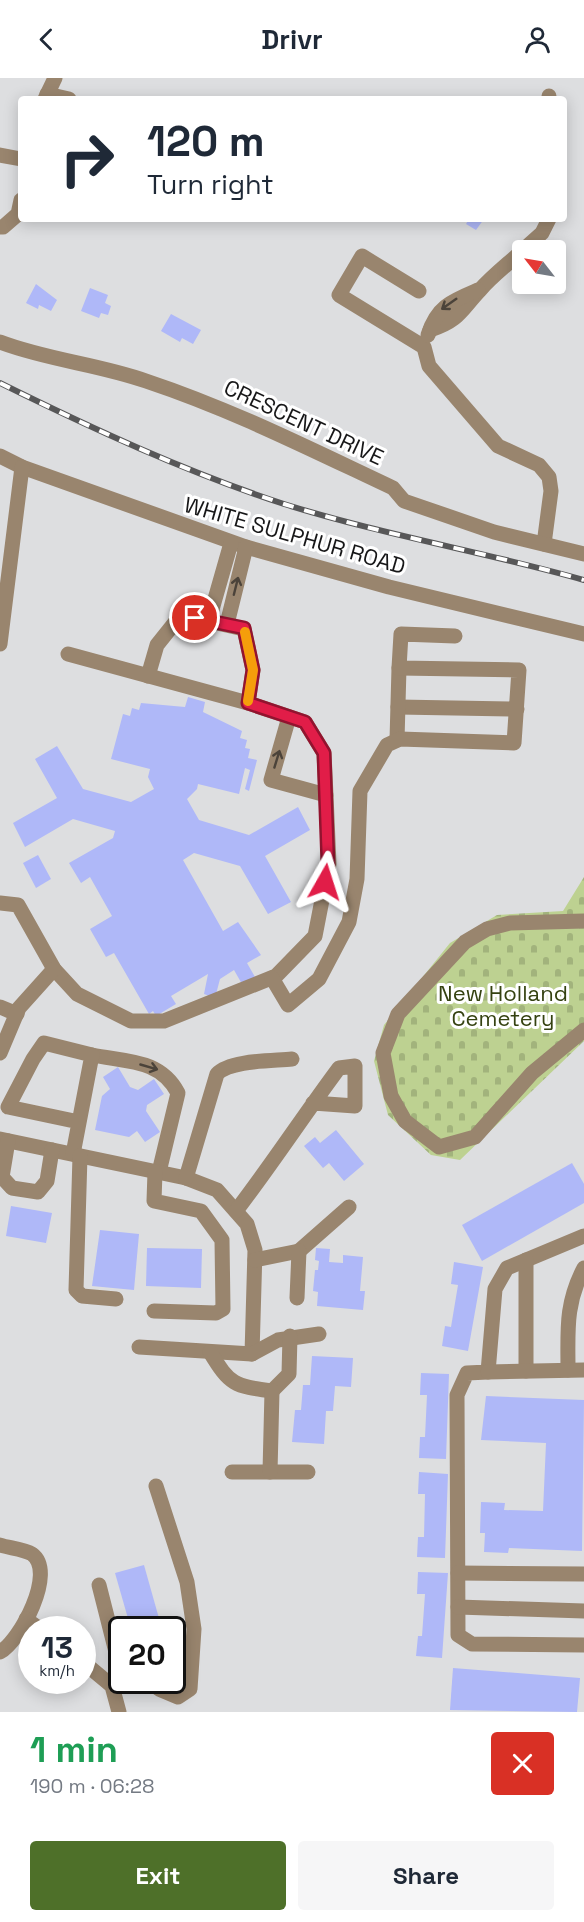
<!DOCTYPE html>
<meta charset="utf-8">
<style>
body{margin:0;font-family:"Space Grotesk",sans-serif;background:#f6f6f7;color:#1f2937;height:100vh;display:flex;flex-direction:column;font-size:22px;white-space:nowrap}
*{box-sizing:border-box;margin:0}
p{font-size:20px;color:#747a83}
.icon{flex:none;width:33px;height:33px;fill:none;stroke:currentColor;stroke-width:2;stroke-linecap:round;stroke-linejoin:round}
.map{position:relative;height:1634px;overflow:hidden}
.details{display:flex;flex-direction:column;background:#fff;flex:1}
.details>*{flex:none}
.banner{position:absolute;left:18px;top:18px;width:549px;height:126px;border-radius:6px;box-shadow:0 3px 15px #0003;background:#fff;color:#1f2937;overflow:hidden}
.needle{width:39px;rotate:301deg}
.controls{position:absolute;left:512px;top:162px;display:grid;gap:12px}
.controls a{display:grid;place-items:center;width:54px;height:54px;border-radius:6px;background:#fff;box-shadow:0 3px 15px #0003;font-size:30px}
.speed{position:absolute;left:18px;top:1538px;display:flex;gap:12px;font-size:30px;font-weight:700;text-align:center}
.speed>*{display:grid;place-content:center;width:78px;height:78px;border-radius:50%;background:#fff;box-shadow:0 3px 15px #0003;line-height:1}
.speed small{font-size:15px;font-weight:400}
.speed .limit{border:3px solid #111;border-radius:9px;background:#fff;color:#111}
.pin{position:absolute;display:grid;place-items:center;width:51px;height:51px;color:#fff;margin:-26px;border:3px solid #fff;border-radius:50%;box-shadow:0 2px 6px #0007}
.me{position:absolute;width:66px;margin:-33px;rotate:6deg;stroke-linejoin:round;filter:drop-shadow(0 0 4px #0008)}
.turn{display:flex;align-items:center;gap:21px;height:126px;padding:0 30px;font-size:27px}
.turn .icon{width:78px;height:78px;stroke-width:2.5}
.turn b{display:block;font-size:42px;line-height:51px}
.round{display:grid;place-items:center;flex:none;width:63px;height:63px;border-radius:6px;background:#f6f6f7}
.summary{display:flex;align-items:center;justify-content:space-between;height:102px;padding:0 30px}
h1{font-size:36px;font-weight:700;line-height:45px;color:#1e9e55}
.button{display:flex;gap:12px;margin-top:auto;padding:12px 30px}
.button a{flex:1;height:69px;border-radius:6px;background:#4e7029;color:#fff;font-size:24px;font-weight:700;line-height:69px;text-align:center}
.button a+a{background:#f6f6f7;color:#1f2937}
header{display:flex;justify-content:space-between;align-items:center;height:78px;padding:0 30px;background:#fff;font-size:27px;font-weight:700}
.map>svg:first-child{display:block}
.cemetery{fill:url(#cemetery-stones)}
.building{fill:#afb8f8}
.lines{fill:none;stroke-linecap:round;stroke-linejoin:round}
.minor{stroke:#99856e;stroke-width:15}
.rail-casing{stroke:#575758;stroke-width:6}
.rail{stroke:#fff;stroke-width:4;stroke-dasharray:11;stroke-linecap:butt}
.oneway{stroke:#4b433a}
.route-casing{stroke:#92132f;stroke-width:15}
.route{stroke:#e11d48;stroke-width:10}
.slow{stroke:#f59e0b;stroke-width:10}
.labels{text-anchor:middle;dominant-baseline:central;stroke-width:6;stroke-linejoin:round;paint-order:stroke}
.street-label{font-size:22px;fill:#171718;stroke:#fff}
.park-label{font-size:22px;fill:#354211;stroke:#fff}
</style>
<header><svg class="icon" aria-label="back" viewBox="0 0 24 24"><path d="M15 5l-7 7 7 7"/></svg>Drivr<svg class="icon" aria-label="person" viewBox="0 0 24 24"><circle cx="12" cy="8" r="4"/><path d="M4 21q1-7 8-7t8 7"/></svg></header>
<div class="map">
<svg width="584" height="1634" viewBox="0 0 584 1634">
<defs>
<pattern id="cemetery-stones" width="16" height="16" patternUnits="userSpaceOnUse" patternTransform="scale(1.5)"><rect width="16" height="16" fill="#bdd191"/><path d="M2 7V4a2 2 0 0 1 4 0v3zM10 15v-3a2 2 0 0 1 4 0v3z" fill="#a2b37c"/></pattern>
</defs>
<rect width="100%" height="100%" fill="#dddee0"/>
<polygon class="cemetery" points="584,799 584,963 460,1082 431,1077 388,1037 374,983 384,947 450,865 497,837 563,833"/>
<g class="building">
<polygon points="469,141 484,141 476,152 466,146"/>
<polygon points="36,206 57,222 51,233 39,227 38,231 26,225"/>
<polygon points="90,210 108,217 105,225 111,228 108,237 101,235 99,240 81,233"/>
<polygon points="171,236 201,252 193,266 182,260 180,264 161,253"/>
<polygon points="188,619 205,624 203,634 242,653 240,660 247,662 245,670 250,671 248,680 257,682 249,713 245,711 250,692 245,690 239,716 198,706 197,711 187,721 199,742 249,757 298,729 310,752 265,778 291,824 268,836 240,788 194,775 183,782 223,853 238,844 261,877 247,885 255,899 242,906 234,892 220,901 215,920 204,916 208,896 171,918 176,926 156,938 153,933 149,936 114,875 106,879 90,851 112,838 90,799 81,805 69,785 113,760 115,753 73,741 25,769 13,745 57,720 35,681 57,668 83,711 131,724 154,711 148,699 150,691 111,681 123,636 130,638 132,630 139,632 141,625 185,629"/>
<polygon points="38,777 51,801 36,810 23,785"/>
<polygon points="118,989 130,1009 138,1012 154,1001 164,1016 147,1027 146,1033 160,1054 145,1064 137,1053 129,1059 95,1052 102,1018 110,1011 103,999"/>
<polygon points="336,1052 364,1086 344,1103 329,1085 323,1090 304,1068 315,1059 320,1065"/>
<polygon points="572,1085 584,1106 584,1125 482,1183 462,1147"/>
<polygon points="11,1128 52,1135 46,1165 6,1158"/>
<polygon points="100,1152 139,1156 134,1212 92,1208"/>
<polygon points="147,1170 202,1171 201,1210 146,1208"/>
<polygon points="316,1170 330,1171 329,1184 343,1185 343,1177 363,1179 360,1213 365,1213 363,1232 317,1228 318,1214 313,1213 315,1192 318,1192 319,1183 315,1182"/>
<polygon points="454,1184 483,1189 468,1273 442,1268 445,1248 451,1249 458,1207 451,1206"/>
<polygon points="312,1278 353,1280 351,1309 335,1308 333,1333 326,1333 324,1366 292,1364 295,1332 301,1332 303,1307 310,1307"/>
<polygon points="421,1295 449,1296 446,1381 419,1380 420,1359 425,1359 427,1317 420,1317"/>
<polygon points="486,1318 584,1322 582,1473 509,1470 508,1475 484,1474 485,1455 480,1455 481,1424 505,1425 504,1432 543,1433 546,1365 481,1362"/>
<polygon points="419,1394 448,1396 445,1480 417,1479 418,1459 424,1459 425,1416 418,1416"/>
<polygon points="144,1487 160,1544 131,1551 115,1495"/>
<polygon points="418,1494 448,1495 442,1580 416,1578 418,1558 422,1558 425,1516 417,1516"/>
<polygon points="453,1590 580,1600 577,1634 450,1632"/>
</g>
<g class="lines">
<g class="minor">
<polyline points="47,16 69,21"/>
<polyline points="549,18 549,21"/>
<polyline points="45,21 55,0"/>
<polyline points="0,77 21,81"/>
<polyline points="0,149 3,149 18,136 21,122"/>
<polyline points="523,172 542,155 549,141"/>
<polyline points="419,213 362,178 339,217 424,269 429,288 498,368 539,387 549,399 551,413 544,466"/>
<path d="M430,252C459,243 461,232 480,212C492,198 508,186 522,173"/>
<path d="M428,257C437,228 452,223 478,212"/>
<path d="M0,264C47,282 98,286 146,303C233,332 310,371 393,410L404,423L494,454L584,476"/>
<polyline points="0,378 22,389 246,469 389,509 584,556"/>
<polyline points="209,542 231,465"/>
<polyline points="227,546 246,469"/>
<polyline points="0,566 22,389"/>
<polyline points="148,598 157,567 181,537 244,551 253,592 248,625"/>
<polyline points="398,629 517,631"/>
<polyline points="289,639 271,702 326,717"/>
<polyline points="397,662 399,590"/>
<polyline points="0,825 18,827 54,891 77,916 131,943 164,943 276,898 315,858 329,786 326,717 324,675 305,644 248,625 68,576"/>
<polyline points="584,843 510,845 487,851 465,864 398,936 383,975 391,1018 405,1043 439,1069 475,1059 532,995 584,952"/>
<polyline points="272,900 288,927 319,901 349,844 357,801 360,713 387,667 400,661 514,665 519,592 399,590 401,556 455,558"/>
<polyline points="0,929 17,936"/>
<polyline points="0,975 19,930 54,891"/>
<path d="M92,977C127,984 160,981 178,1015L159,1094"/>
<polyline points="0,1061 186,1100 217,1112 247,1146 255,1172 252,1276"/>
<polyline points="8,1063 2,1099 12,1110 38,1114 47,1103 52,1072"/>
<polyline points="73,1076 92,977 44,965 33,981 8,1029 79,1044"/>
<polyline points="80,1078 76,1212 82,1218 116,1221"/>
<path d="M186,1100L217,996C230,982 273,983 292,981"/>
<path d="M236,1133C272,1086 304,1037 339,990L355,988V1028L313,1025"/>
<polyline points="584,1158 507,1190 495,1211 488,1294 467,1295 457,1317 458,1557 472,1566 584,1567"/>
<polyline points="299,1173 349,1129"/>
<polyline points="255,1182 299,1173 297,1220"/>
<polyline points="526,1182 526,1293"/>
<polyline points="154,1233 216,1235 223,1231 222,1162 201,1133 154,1123 155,1094"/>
<polyline points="139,1269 252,1276 278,1262 319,1256"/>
<path d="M210,1274C230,1307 234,1308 272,1313L289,1296L290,1258"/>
<path d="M568,1292C568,1253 565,1226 584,1190"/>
<polyline points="488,1294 584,1292"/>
<polyline points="232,1394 308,1394"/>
<polyline points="270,1394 272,1313"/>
<path d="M0,1467C9,1470 24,1471 32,1476C57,1494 20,1563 0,1574"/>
<polyline points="458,1495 584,1496"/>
<polyline points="99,1507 118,1582"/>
<polyline points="458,1529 584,1533"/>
<polyline points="26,1541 40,1551"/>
<polyline points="82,1583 112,1608 119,1634"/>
<polyline points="148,1602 159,1611 178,1619 190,1611 194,1551 187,1504 156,1408"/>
</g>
<g class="rail-casing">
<path id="rail" d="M0,305C93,351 186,394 284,426C383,457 485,474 584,502"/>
</g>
<use href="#rail" class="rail"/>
</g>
<defs><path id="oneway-shaft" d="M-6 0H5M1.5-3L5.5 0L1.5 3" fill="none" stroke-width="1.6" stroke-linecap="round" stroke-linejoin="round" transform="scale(1.5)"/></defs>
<g class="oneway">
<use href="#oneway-shaft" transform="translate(449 226) rotate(145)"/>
<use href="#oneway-shaft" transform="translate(236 508) rotate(-76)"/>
<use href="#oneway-shaft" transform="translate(277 681) rotate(-73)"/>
<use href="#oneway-shaft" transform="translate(149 989) rotate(16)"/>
</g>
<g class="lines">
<g class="route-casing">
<polyline id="route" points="195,540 244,550 253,592 248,625 305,644 324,675 328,786 325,804"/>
</g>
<use href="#route" class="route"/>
<polyline class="slow" points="245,554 253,592 248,623"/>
</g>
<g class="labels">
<g class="street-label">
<text transform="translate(304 344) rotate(25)">CRESCENT DRIVE</text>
<text transform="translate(295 457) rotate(16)">WHITE SULPHUR ROAD</text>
</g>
<g class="park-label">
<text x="503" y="915">New Holland<tspan x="503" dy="25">Cemetery</tspan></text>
</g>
</g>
</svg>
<div class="controls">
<a><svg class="needle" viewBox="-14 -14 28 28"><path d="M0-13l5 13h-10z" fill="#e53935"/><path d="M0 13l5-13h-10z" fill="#747a83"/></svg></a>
</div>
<div class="speed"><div>13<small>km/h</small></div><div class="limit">20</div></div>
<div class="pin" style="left:195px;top:540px;background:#d93025"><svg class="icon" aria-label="arrive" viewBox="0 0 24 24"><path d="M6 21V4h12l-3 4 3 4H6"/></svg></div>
<svg class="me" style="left:325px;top:804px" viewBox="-20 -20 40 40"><path d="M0-17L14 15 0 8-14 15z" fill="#e11d48" stroke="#fff" stroke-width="4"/></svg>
<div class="banner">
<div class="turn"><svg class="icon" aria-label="right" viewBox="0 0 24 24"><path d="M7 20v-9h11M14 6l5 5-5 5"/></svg><div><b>120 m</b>Turn right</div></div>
</div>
</div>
<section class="details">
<div class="summary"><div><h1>1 min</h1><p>190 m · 06:28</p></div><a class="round" style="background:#d93025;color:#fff"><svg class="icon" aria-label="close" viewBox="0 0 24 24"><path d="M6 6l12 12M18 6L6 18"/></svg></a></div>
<div class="button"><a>Exit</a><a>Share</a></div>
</section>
